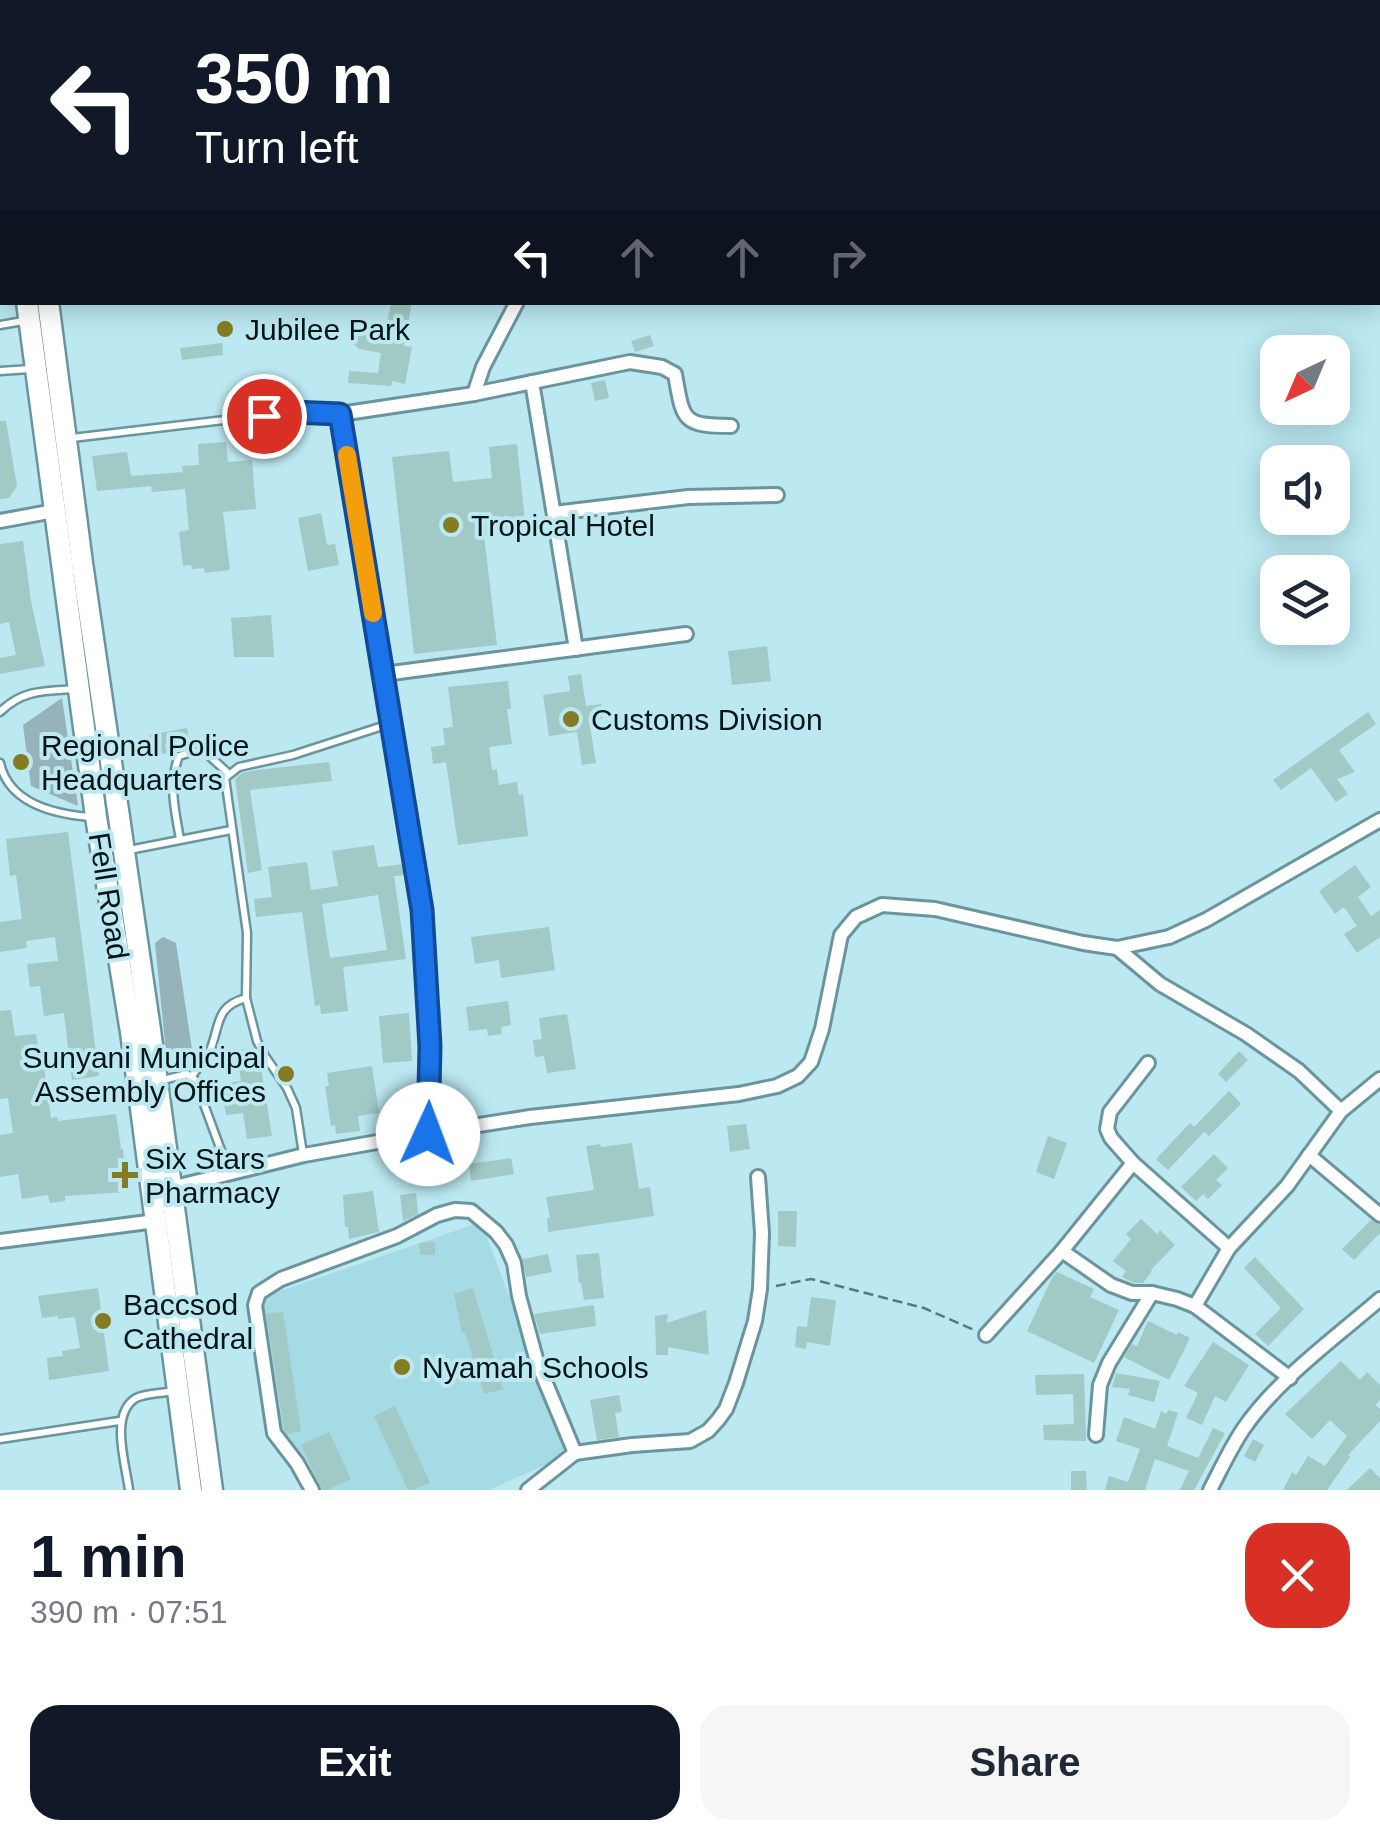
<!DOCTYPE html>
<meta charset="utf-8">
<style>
body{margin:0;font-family:Helvetica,sans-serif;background:#f6f6f7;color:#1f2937;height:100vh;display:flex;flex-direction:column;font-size:38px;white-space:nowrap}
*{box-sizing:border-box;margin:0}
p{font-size:32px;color:#747a83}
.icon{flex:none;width:55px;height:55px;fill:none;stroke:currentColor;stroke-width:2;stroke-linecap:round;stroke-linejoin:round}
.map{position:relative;height:1490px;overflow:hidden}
.side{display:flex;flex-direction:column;background:#fff;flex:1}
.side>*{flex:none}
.banner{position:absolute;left:0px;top:0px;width:1380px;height:305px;box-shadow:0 5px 25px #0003;background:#111827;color:#fff;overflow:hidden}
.needle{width:65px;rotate:224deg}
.fabs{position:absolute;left:1260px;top:335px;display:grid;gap:20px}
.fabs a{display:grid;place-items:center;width:90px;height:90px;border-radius:20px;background:#fff;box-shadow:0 5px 25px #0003;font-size:50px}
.pin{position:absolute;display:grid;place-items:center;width:85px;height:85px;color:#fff;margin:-42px;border:5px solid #fff;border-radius:50%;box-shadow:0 2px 10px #0007}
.me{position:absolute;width:110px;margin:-55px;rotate:2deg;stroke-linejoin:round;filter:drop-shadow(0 0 8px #0008)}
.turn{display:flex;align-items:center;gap:35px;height:210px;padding:0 30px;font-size:45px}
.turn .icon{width:130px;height:130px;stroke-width:2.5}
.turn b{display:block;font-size:70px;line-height:85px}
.lanes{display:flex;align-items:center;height:95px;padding:0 30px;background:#0003;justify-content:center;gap:50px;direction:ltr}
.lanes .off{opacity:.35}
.round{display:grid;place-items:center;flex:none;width:105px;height:105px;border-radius:30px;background:#f6f6f7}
.overview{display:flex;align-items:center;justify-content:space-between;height:170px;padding:0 30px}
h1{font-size:60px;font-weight:800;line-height:75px;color:#111827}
.button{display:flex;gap:20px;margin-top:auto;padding:20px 30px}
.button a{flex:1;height:115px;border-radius:30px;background:#111827;color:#fff;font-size:40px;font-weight:800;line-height:115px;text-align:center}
.button a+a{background:#f6f6f7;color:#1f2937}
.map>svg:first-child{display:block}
.built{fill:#a4dbe4}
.green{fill:#95b3b9}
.building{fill:#a1cac6;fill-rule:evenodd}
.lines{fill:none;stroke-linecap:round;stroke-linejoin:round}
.service-casing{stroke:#6a959d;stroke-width:11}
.minor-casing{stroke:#6a959d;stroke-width:18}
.primary-casing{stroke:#6a959d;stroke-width:25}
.path{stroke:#5a797e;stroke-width:2.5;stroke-dasharray:10 5;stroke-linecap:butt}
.service{stroke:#fff;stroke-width:6}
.minor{stroke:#fff;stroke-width:12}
.primary{stroke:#fff;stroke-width:20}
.route-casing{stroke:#114b97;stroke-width:25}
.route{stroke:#1a73e8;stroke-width:18}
.slow{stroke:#f59e0b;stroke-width:18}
.poi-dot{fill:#847c23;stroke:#bbe8f1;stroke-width:4}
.labels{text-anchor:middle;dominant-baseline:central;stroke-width:8;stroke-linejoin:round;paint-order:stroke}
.poi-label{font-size:30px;fill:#041518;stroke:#bbe8f1;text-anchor:start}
.street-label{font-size:30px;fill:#041518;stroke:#bbe8f1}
</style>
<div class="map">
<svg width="1380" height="1490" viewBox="0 0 1380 1490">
<rect width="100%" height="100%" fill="#bbe8f1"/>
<polygon class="built" points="481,1222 569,1454 489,1490 315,1490 279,1437 260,1298"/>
<g class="green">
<polygon points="62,698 78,806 31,786 23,725"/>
<polygon points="163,937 176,943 193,1056 188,1066 181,1070 174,1068 167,1062 155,943"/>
</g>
<g class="building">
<polygon points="391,302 412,302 404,346 412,347 405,384 392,381 391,386 348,383 349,371 378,373 381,353 359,349 355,345 352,335 356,325 366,321 386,328"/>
<polygon points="650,335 654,346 635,352 631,341"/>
<polygon points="222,343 223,355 182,360 180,348"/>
<polygon points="605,380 609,398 595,401 591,383"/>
<polygon points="0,421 6,421 17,486 9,498 0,499"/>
<polygon points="226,442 228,462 252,460 256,509 223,512 230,570 205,573 204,568 192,569 191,565 183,566 179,532 189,530 185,489 152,492 151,486 97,491 92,456 127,452 131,476 183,472 182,466 199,465 198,444"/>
<polygon points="517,444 526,531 484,535 497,645 414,654 392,457 449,451 453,482 492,478 489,447"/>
<polygon points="321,513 327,545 335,544 339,565 308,571 298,518"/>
<polygon points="23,541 31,601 45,666 0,674 0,658 16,655 9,622 0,624 0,544"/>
<polygon points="271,615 274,657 234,657 231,618"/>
<polygon points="767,646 771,681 732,685 728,651"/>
<polygon points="581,674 586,706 601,704 603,718 589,720 596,763 582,765 577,732 549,736 543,695 570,691 568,676"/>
<polygon points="508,681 511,709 507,709 512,744 489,747 492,770 497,769 499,785 517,782 519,795 523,794 528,836 458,845 446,762 433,764 431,747 445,745 443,728 453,727 448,687"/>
<polygon points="1368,712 1376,724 1339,750 1355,772 1337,779 1348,794 1336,802 1311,768 1281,790 1273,780"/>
<polygon points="187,728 189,739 165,744 167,753 153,755 149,735"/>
<polygon points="329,762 332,781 250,790 262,870 248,873 235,779 242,773 257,770"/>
<polygon points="68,832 99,1076 72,1080 70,1063 44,1066 51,1118 57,1117 58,1121 116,1114 121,1149 123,1149 126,1192 65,1196 65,1201 50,1203 48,1195 22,1199 18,1174 0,1177 0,1135 13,1133 8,1098 0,1099 0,1011 11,1010 15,1036 36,1034 39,1052 68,1048 64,1013 44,1016 40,986 30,987 27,964 58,961 55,937 26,941 27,948 0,952 0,922 22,919 16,875 10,876 6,839"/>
<path d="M374,845L378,867L404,864L406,875L394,876L406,959L343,967L348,1011L321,1014L320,1005L315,1006L302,912L256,917L254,899L272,897L268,867L307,862L311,890L338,886L332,851ZM378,895L387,950L330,958L322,904Z"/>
<polygon points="1355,865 1371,887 1358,897 1371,916 1380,910 1380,937 1357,953 1344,934 1357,926 1344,907 1335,914 1319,891"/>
<polygon points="549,927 555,970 501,978 499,960 475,964 471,937"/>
<polygon points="508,1001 511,1025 501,1027 502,1034 488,1036 487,1029 469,1031 466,1007"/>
<polygon points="409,1013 412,1061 383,1063 379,1016"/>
<polygon points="567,1014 576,1069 547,1073 544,1056 535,1057 533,1040 542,1039 539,1018"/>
<polygon points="253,1048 260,1061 272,1136 247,1139 243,1113 226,1115 221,1084 241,1081 236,1050"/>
<polygon points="1239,1051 1248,1060 1226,1082 1218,1074"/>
<polygon points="372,1066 379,1113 358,1116 360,1131 336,1134 335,1125 331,1126 325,1086 329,1086 327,1073"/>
<polygon points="1229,1091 1241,1104 1209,1136 1204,1132 1168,1170 1156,1159 1190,1123 1194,1127"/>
<polygon points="746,1124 750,1149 730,1152 727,1126"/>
<polygon points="1048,1136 1067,1143 1054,1179 1036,1172"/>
<polygon points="632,1143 639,1189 650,1187 654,1216 548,1232 547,1218 550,1218 546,1197 594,1190 586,1146 600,1144 601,1147"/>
<polygon points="1214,1154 1228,1168 1216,1180 1222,1185 1208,1199 1203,1194 1196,1201 1181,1187"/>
<polygon points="511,1158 514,1174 471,1181 469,1164"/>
<polygon points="373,1191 379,1232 349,1239 348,1227 345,1227 343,1195"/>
<polygon points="416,1193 418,1214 403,1221 400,1195"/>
<polygon points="778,1211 797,1211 796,1247 778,1246"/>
<polygon points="1141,1219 1157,1234 1160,1230 1175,1245 1151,1270 1152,1271 1143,1283 1134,1283 1122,1277 1126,1271 1113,1261 1131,1239 1126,1234"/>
<polygon points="1371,1220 1380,1225 1380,1233 1354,1260 1342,1249"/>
<polygon points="435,1242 435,1255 420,1255 419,1243"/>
<polygon points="599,1253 604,1298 584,1300 581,1283 579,1283 576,1255"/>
<polygon points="548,1254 552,1272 526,1277 523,1259"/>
<polygon points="1255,1257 1304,1309 1268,1346 1255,1334 1281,1308 1244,1268"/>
<polygon points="1057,1272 1094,1289 1090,1297 1119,1310 1094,1363 1027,1331 1052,1278"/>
<polygon points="98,1288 109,1371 49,1380 47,1358 63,1356 62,1351 80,1348 75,1317 58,1319 58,1316 42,1318 38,1296"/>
<polygon points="473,1288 503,1389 484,1394 465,1332 462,1333 454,1294"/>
<polygon points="811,1297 836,1300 830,1346 807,1342 806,1349 795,1347 797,1326 807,1327"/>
<polygon points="594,1305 596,1326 540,1334 534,1314"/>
<polygon points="706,1310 709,1355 668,1347 668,1355 656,1355 655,1316 668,1314 667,1323"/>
<polygon points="283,1312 301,1431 287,1434 284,1429 266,1314"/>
<polygon points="1148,1321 1177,1335 1178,1332 1190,1338 1169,1380 1124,1357 1132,1344 1137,1346"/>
<polygon points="1213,1342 1249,1365 1226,1402 1215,1396 1202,1425 1186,1418 1198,1393 1184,1386"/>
<polygon points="1341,1361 1360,1380 1367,1372 1380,1385 1380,1400 1375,1405 1380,1409 1380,1421 1348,1455 1350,1457 1327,1490 1283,1490 1292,1472 1296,1475 1308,1456 1325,1466 1347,1436 1330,1420 1312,1439 1285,1414"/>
<polygon points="1116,1373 1160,1381 1154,1402 1128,1395 1130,1389 1112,1387"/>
<polygon points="1084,1374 1086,1441 1044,1440 1043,1425 1074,1424 1073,1394 1036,1395 1035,1375"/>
<polygon points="619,1395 622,1412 615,1413 619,1437 597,1440 590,1400"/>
<polygon points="395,1406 430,1483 413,1490 408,1490 374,1416"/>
<polygon points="1169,1410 1178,1413 1167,1446 1198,1458 1213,1428 1225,1433 1194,1490 1180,1490 1189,1471 1155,1459 1145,1490 1105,1490 1109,1476 1128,1482 1140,1449 1116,1441 1124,1417 1155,1429 1161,1411 1166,1414"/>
<polygon points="329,1432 351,1479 328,1490 322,1490 301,1445"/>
<polygon points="1253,1439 1264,1445 1255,1462 1244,1456"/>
<polygon points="1370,1468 1380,1478 1380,1490 1347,1490"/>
<polygon points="1071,1471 1086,1471 1087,1490 1071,1490"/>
</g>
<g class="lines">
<g class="service-casing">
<g id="service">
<polyline points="0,235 2,235"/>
<polyline points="0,325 23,321"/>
<polyline points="0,371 30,369"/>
<polyline points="72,438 292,412 340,414"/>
<path d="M0,712C23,689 46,691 77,689"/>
<path d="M0,763C9,804 54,814 90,817"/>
<path d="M180,839C175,811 168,783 179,756L192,752H205L228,773"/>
<polyline points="129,850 231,830"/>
<path d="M192,1076C198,1067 207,1059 211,1048C220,1024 216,1006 246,998"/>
<polyline points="159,1081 187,1074 195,1080 229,1172"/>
<polyline points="303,1154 296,1108 287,1088 265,1056 257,1041 246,998 247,933 225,778 239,767 293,755 392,723"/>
<polyline points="0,1439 119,1421"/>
<path d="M129,1490C126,1465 109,1414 136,1398C146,1393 164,1393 176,1391"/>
</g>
</g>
<g class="minor-casing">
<g id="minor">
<polyline points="273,0 276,2"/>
<polyline points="239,2 250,0"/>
<polyline points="620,2 621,0"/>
<polyline points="532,382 576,649"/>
<polyline points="474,394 483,367 517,302"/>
<polyline points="554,513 688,497 777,495"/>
<polyline points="0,521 54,511"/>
<polyline points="384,674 686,634"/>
<polyline points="1117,948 1160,984 1246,1034 1299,1071 1341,1111"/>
<polyline points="1148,1063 1110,1112 1107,1129 1111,1138 1133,1163 1229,1248"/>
<path d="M428,1133L430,1046L422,910L340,414L474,394L630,362L662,367L675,374C683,420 682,426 731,426"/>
<polyline points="1309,1155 1380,1215"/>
<polyline points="171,1188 304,1155 428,1133 530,1117 739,1094 777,1086 798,1076 811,1062 822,1029 841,935 856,917 882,905 935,909 1083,943 1117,948 1169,937 1206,920 1380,820"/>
<polyline points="0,1241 156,1221"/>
<polyline points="1062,1251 1111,1285 1132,1293 1152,1293 1177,1299 1195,1306 1290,1378"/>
<polyline points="1195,1306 1229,1248 1287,1186 1341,1111 1380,1079"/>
<polyline points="986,1335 1062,1251 1133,1163"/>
<polyline points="1096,1435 1100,1385 1109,1363 1152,1293"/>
<polyline points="312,1490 297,1463 274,1433 255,1305 259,1293 281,1279 397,1236 437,1215 455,1210 471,1211 496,1232 506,1245 514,1263 519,1296 537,1362 575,1453"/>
<polyline points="528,1490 575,1453 632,1445 690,1441 708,1431 718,1420 726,1409 736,1383 755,1321 760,1289 762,1233 758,1177"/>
<path d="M1210,1490C1221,1469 1231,1447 1244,1428C1279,1378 1334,1339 1380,1299"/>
</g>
</g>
<g class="primary-casing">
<g id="primary">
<polyline points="0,1 10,2"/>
<polyline points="0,52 2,52"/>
<polyline points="0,112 2,129"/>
<polyline points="0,197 2,200"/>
<polyline points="27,302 96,817 131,1032 191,1490"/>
<polyline points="48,302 82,563 150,1030 212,1490"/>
</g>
</g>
<polyline class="path" points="776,1286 811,1279 924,1308 974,1330"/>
<use href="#service" class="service"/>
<use href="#minor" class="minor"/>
<use href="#primary" class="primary"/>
</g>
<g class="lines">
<g class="route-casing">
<polyline id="route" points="264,416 292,412 340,414 422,910 430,1046 428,1134"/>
</g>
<use href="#route" class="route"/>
<polyline class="slow" points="347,455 373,613"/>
</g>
<g class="poi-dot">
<circle cx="225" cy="329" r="10"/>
<circle cx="451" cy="525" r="10"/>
<circle cx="571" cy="719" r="10"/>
<circle cx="21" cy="762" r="10"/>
<circle cx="286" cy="1074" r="10"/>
<path d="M120 1160h10v10h10v10h-10v10h-10v-10h-10v-10h10z"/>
<circle cx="103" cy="1321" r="10"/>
<circle cx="402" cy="1367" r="10"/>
</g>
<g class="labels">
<g class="poi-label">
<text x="245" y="329">Jubilee Park</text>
<text x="471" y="525">Tropical Hotel</text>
<text x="591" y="719">Customs Division</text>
<text x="41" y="745">Regional Police<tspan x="41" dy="34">Headquarters</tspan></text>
<text x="266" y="1057" text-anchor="end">Sunyani Municipal<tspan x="266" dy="34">Assembly Offices</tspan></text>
<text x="145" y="1158">Six Stars<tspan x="145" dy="34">Pharmacy</tspan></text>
<text x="123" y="1304">Baccsod<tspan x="123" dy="34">Cathedral</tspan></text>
<text x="422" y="1367">Nyamah Schools</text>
</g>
<g class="street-label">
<text transform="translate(109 896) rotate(81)">Fell Road</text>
</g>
</g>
</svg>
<div class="fabs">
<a><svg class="needle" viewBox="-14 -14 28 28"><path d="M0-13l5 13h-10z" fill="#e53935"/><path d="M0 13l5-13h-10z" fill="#747a83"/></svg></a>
<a><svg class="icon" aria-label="sound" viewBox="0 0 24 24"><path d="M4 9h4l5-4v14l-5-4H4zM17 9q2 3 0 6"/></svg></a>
<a><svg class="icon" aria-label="layers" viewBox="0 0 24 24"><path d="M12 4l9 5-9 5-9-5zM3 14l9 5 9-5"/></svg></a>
</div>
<div class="pin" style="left:264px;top:416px;background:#d93025"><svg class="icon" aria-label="arrive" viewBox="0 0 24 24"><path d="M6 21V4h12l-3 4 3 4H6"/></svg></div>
<svg class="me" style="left:428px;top:1134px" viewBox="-20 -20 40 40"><circle r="19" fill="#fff"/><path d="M0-13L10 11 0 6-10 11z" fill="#1a73e8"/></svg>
<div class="banner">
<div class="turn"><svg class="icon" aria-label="left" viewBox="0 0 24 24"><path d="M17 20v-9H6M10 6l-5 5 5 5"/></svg><div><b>350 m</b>Turn left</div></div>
<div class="lanes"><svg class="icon" aria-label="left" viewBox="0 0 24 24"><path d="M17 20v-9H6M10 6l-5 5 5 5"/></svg><svg class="icon off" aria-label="ahead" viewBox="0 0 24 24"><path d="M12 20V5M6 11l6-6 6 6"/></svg><svg class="icon off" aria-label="ahead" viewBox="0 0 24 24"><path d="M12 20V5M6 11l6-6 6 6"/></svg><svg class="icon off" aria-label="right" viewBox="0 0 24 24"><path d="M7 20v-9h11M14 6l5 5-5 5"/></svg></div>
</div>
</div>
<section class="side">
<div class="overview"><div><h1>1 min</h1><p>390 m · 07:51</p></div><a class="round" style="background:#d93025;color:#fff"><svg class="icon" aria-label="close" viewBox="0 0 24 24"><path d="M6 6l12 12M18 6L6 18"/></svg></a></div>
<div class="button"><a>Exit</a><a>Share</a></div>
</section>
